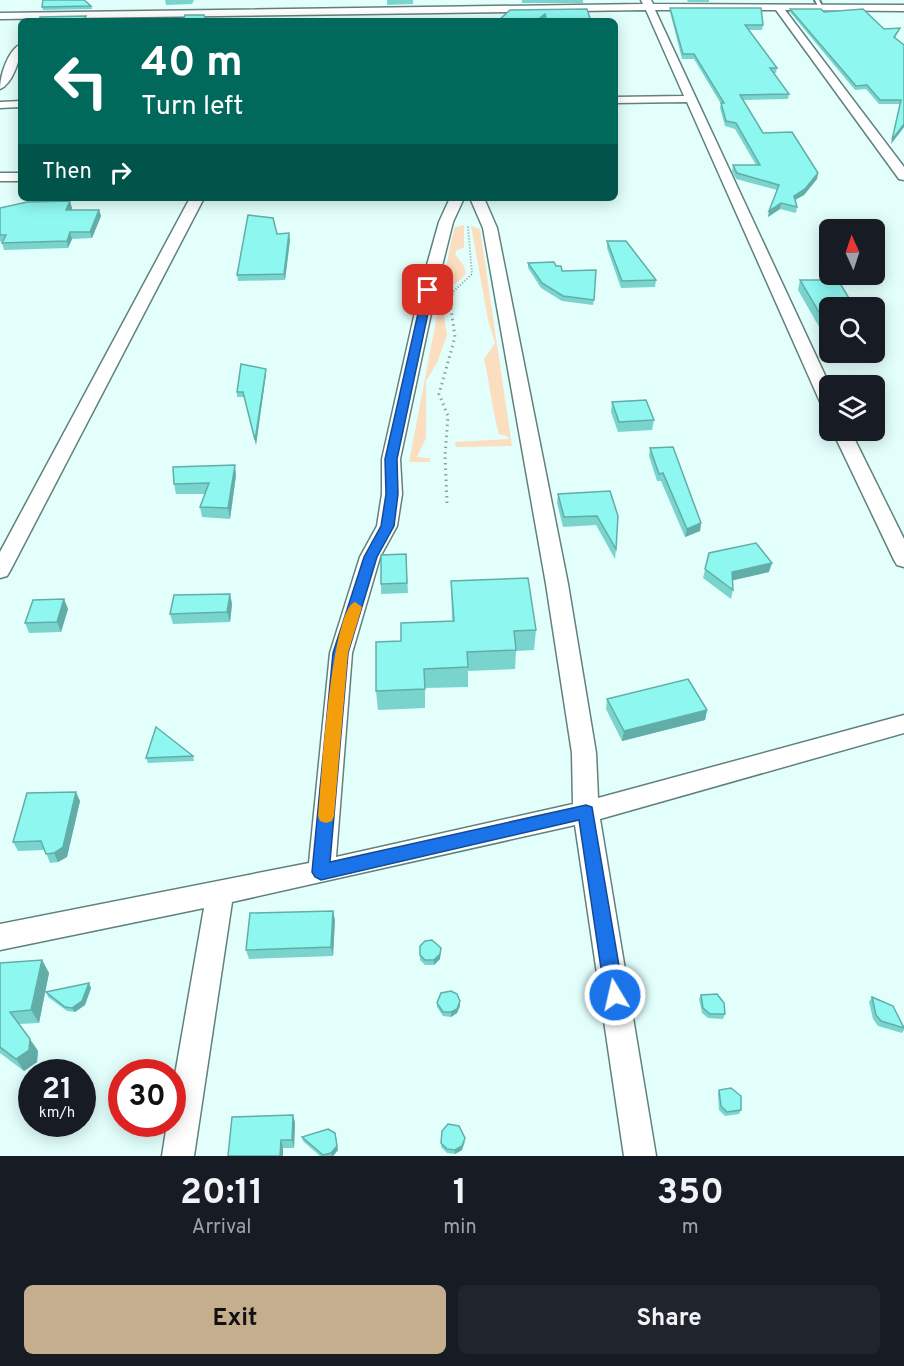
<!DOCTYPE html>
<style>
body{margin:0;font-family:Overpass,sans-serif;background:#20242c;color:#f1f3f6;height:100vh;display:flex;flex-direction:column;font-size:22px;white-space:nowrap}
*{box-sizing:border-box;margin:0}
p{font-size:20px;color:#9ea1a6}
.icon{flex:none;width:33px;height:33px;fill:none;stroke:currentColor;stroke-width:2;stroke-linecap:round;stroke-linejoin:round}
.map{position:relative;height:1156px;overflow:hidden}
.drawer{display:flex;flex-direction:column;background:#171b24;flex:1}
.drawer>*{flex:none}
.banner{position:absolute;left:18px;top:18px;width:600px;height:183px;border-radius:9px;box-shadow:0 3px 15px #0003;background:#00695c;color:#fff;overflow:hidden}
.needle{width:39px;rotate:357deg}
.buttons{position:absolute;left:819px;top:219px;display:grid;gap:12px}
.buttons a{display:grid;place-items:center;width:66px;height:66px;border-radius:9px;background:#171b24;box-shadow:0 3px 15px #0003;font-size:30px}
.speed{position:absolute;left:18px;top:1059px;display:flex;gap:12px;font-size:30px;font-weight:700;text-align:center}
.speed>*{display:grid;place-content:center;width:78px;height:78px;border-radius:50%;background:#171b24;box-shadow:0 3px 15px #0003;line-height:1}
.speed small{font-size:15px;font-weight:400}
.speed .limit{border:9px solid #d22;background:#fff;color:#111}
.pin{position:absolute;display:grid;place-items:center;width:51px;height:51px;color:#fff;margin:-26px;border-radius:12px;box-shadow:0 3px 9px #0006}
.me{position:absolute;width:66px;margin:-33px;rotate:351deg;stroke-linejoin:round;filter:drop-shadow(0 0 4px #0008)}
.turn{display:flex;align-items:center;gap:21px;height:126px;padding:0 24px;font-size:27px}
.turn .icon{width:78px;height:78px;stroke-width:2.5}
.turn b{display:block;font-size:42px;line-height:51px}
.then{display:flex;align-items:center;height:57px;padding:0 24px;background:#0003;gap:12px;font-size:22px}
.eta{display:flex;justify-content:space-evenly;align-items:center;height:102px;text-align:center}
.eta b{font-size:36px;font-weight:700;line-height:42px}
.button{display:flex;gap:12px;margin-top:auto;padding:12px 24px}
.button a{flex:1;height:69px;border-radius:9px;background:#c5ae8e;color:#111;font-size:24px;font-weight:700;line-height:69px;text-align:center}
.button a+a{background:#20242c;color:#f1f3f6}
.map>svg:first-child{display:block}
.green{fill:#fbdec0}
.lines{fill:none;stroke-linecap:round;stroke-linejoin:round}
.service-casing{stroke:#61817e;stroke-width:4}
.minor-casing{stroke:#61817e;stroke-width:3}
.path-far1{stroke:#8ca2a0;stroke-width:2;stroke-dasharray:1 2;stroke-linecap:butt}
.path{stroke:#8ca2a0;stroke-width:3;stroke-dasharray:1.5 4;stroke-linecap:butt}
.service{fill:#fff;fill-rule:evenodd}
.minor{fill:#fff;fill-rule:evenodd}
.wall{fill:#7ad4ce}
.shaded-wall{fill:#63ada8}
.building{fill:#8ef7f0;stroke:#63ada8;stroke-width:1.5}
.route{fill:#1a73e8;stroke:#114b97;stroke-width:1.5}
.slow{fill:#f59e0b}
</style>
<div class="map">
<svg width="904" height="1156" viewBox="0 0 904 1156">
<rect width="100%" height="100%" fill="#e2fffc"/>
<g class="green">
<path d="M464,225V247L456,251L455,254L464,266L466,274C459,283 450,285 441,296L447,335L437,363L426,381V438L417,457L430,458V462H409L452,237L455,227Z"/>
<path d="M471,226L480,229L512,446L456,447L455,442L509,439L507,436L499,434C492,410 490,384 484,359L495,343L488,320Z"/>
</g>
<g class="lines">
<g class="service-casing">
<polygon id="service" points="815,0 819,0 823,8 819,8"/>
</g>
<g class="minor-casing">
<g id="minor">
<polygon points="641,0 651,0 653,4 904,5 904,11 785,10 904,167 904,180 899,179 776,10 655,10 830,386 830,409 824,408 821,404 687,102 615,103 615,97 684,96 646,10 0,19 0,13 643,4"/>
<path d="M21,44C21,57 13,84 0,89C0,75 8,50 21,44Z"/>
<polygon points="21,101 21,107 0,108 0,102"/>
<rect x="0" y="173" width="21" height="8"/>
<polygon points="190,198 204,198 10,571 7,576 0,578 0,552"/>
<polygon points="450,198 464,198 453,222 436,290 400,459 402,494 397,526 380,557 352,653 336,857 573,804 572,753 546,584 483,228 470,198 484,198 497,228 568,584 596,753 598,798 904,715 904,733 600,819 656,1156 624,1156 575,825 232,902 194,1156 162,1156 167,1124 172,1124 172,1092 204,908 0,950 0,924 309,863 330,653 360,557 377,526 382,494 382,459 420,290 439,222"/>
<polygon points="832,430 850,430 904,539 904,567 897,565 894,560"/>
</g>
</g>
<polyline class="path-far1" points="450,303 454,291 472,274 468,226"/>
<polyline class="path" points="447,503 445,456 448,416 439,394 455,337 450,301"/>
<use href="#service" class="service"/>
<use href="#minor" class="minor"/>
</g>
<g class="wall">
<polygon points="165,0 194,0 192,4 166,5"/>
<polygon points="387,0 413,0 413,4 387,5"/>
<rect x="522" y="0" width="61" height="3"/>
<polygon points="687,0 709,0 709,2 688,2"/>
<polygon points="91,6 92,9 43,10 42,7"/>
<polygon points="670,8 763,25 762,30 749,30 777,68 776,73 774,73 789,94 788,99 743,100 763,133 818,173 817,179 804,195 795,200 797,207 796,213 780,209 768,217 777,190 736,179 732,171 733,165 756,165 735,129 725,126 720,108 721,104 694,59 682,59 670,12"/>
<polygon points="790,9 824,12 884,29 900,28 895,38 904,45 904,127 891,144 900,104 879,104 866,89 855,90 790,12"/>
<polygon points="0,208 72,208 71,210 99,210 101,216 92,238 72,239 68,248 4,250 2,243 3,241 0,242"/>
<polygon points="277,234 290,240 285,280 238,281 237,275"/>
<polygon points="607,241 656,280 655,287 621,288 607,248"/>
<polygon points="528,263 556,266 562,271 594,300 593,305 562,301 541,288 528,268"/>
<polygon points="800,280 830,308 830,346 798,290"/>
<polygon points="874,340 881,350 878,360 838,361 833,352 874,352"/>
<polygon points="266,369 266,374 256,445 244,397 237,397 237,392"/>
<polygon points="612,402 654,420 652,430 618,432 611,412"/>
<polygon points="650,448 701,523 700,531 685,537 661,481 657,481 649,456"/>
<polygon points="236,475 230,519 202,517 200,507 205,494 176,494 174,484"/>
<polygon points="610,491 616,549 615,559 596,525 563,527 557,503 558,494"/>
<polygon points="709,553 769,572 733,580 733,590 731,599 703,578"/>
<polygon points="406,554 408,593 381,594 381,584"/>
<polygon points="451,581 536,630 534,650 516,651 515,669 468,671 468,687 425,688 425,708 378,710 376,691 401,641 452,621"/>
<polygon points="230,594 232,604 230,622 173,624 170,614"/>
<polygon points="64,599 68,609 61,632 29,633 25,623"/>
<polygon points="607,699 707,710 705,720 622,741 606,709"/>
<polygon points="193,756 194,761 148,763 146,758"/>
<polygon points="80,801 67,857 58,862 50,863 45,850 18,851 13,842"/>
<polygon points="335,920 333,956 249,959 246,950"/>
<polygon points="420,946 441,948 440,959 434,965 425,965 420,960"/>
<polygon points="42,960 49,973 39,1023 19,1024 38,1051 37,1062 24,1071 0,1053 0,963"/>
<polygon points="91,988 85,1005 75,1012 67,1011 48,997 46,992"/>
<polygon points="701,995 725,1014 723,1019 708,1018 702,1013 699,999"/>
<polygon points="872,997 904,1026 904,1030 902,1033 878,1026 873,1019 869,1002"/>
<polygon points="437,1003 460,1006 457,1013 451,1017 443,1016 437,1007"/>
<polygon points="719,1090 741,1110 739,1114 725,1116 719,1110 718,1094"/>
<polygon points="293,1115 295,1123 294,1148 283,1148 228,1156"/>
<polygon points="442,1131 465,1142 462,1150 455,1154 447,1153 441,1147"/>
<polygon points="302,1137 338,1150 333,1156 320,1156 303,1141"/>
</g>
<g class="shaded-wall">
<polygon points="545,14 545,18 542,21 536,21"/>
<polygon points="904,124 904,127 891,144 892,140"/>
<polygon points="818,173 817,179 804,195 793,201 794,196"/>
<polygon points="70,201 72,208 68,217 66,210"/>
<polygon points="781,203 780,209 768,217 769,211"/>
<polygon points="99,210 101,216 92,238 90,232"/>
<polygon points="70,232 72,239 68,248 67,241"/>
<polygon points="289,233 290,240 285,280 284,274"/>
<polygon points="266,369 266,374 256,445 255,440"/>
<polygon points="235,465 236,475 230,519 228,508"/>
<polygon points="701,523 700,531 685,537 687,529"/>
<polygon points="772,563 769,572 730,581 732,572"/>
<polygon points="230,594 232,604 230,622 227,612"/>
<polygon points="64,599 68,609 61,632 57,622"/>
<polygon points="707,710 705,720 622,741 624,731"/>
<polygon points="76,792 80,801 67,857 58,862 54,853"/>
<polygon points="333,911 335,920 333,956 331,947"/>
<polygon points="441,948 440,959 434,965 434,960"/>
<polygon points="42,960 49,973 39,1023 31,1010"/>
<polygon points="89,983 91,988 85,1005 75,1012 72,1008"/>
<polygon points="460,1001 460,1006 457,1013 451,1017 451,1012"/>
<polygon points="30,1039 38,1051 37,1062 24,1071 16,1059"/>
<polygon points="293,1115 295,1123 294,1148 292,1140"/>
<polygon points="336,1137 338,1150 333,1156 332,1156 331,1153"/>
<polygon points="465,1138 462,1150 455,1154 455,1150"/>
<polygon points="281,1140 283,1148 283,1156 280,1156"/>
</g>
<g class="building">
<polygon points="43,0 84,0 91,6 42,7"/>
<polygon points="670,8 761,8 763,25 745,25 777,68 770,68 789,94 740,95 763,133 792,132 818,173 805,189 794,196 797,207 781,203 769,211 779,185 737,173 733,165 760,165 736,123 726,121 721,103 724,103 694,54 683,54"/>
<polygon points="587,9 591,21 547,21 545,14 536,21 498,21 510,10"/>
<polygon points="790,9 821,9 824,12 863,9 884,29 900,28 894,37 904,45 904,124 892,140 901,100 880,100 867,85 856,86"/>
<polygon points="185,15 204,15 206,21 183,21"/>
<polygon points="86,16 83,21 39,21 40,17"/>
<polygon points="70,201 66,210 99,210 90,232 70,232 67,241 2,243 6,235 0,235 0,208 27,202"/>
<polygon points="248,215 273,218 277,234 289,233 284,274 237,275"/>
<polygon points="607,241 626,241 656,280 622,281"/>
<polygon points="554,262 556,266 561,266 562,271 596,270 594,300 563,296 542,283 528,263"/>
<polygon points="800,280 838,280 855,308 830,308 830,331"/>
<polygon points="874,340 881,350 874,350"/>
<polygon points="241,364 266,369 255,440 243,392 237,392"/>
<polygon points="646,400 654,420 619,422 612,402"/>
<polygon points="673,447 701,523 687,529 663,473 659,474 650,448"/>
<polygon points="235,465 228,508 200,507 209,483 174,484 173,467"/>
<polygon points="610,491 618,516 616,549 597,516 564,517 558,494"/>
<polygon points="756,543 772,563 732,572 733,590 705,569 709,553"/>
<polygon points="406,554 407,583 381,584 381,555"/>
<polygon points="528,578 536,630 514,631 516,650 467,652 468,667 424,669 425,689 376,691 376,642 401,641 401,623 454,621 451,581"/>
<polygon points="230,594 227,612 170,614 174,595"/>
<polygon points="64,599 57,622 25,623 33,600"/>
<polygon points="688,679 707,710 624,731 607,699"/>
<polygon points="156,727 193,756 146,758"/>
<polygon points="76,792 63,847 54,853 46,854 41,841 13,842 27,793"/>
<polygon points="333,911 331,947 246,950 250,913"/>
<polygon points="432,940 441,948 440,954 434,960 425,960 420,955 420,946 425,941"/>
<polygon points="42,960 31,1010 10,1012 30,1039 29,1050 16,1059 0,1047 0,963"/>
<polygon points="89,983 82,1001 72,1008 65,1007 46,992"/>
<polygon points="451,991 457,994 460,1001 457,1009 451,1012 443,1012 437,1003 441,993"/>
<polygon points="717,994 724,1003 725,1014 710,1014 703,1008 701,995"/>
<polygon points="872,997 893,1006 904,1028 881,1021 876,1015"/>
<polygon points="731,1088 741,1096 741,1110 727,1112 721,1106 719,1090"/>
<polygon points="293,1115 292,1140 281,1140 280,1156 228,1156 232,1117"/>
<polygon points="448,1124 459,1126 465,1138 462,1146 455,1150 447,1149 441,1143 442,1131"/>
<polygon points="328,1129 335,1133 337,1146 331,1153 323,1155 302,1137"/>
</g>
<polygon class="route" points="424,287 433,290 397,459 398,494 394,526 377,557 348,653 330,862 586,805 592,807 624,995 622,1002 615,1005 608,1002 605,995 579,820 321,880 315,877 312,872 333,653 364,557 381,526 386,494 385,459"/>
<path class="slow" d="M355,602L362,607L348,653L334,816L332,821L326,823L320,821L318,816C321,786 331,609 355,602Z"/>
</svg>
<div class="buttons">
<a><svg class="needle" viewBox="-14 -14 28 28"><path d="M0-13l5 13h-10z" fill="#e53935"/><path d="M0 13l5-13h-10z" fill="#9ea1a6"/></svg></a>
<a><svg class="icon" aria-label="search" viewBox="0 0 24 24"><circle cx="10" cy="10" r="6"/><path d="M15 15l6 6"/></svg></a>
<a><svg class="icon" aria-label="layers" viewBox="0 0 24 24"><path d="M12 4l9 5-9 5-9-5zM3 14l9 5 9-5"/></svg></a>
</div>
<div class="speed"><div>21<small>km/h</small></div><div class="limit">30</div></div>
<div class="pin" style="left:428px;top:290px;background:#d93025"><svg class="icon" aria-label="arrive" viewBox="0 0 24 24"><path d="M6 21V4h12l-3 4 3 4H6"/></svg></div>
<svg class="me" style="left:615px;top:995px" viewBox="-20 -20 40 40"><circle r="17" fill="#1a73e8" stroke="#fff" stroke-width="3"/><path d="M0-11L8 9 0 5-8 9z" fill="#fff"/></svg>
<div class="banner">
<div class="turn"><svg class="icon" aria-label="left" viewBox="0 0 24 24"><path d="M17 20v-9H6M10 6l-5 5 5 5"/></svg><div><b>40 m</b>Turn left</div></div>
<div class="then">Then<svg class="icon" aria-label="right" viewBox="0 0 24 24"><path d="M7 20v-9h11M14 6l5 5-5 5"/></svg></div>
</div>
</div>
<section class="drawer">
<div class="eta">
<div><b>20:11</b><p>Arrival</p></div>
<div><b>1</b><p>min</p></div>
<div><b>350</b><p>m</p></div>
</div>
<div class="button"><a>Exit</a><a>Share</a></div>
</section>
